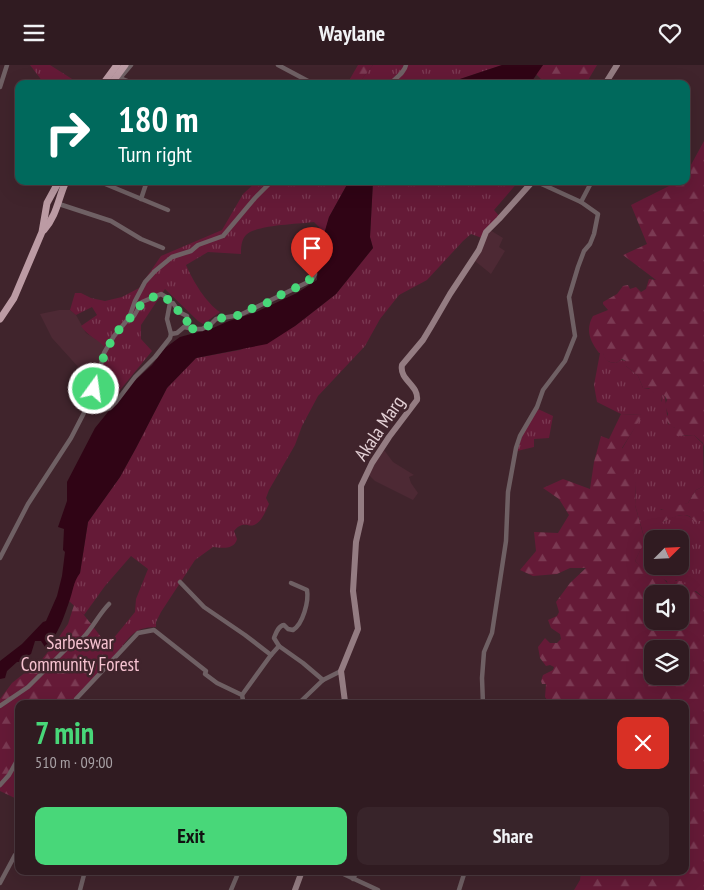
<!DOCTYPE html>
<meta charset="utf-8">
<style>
body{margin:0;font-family:"PT Sans Narrow",sans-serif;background:#38242a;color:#f1f3f6;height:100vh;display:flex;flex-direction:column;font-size:19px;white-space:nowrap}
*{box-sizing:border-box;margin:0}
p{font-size:16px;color:#a8a1a5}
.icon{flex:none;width:28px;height:28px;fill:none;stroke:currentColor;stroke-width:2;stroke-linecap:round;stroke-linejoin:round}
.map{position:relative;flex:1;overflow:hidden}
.side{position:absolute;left:15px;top:635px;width:674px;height:175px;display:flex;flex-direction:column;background:#301b21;border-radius:10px;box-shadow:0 5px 20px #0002,0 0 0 1px #4b393f}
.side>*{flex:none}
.top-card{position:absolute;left:15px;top:15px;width:675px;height:105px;border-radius:10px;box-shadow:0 5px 20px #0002,0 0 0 1px #4b393f;background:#00695c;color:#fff;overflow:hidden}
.needle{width:32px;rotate:66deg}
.buttons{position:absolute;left:644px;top:465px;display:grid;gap:10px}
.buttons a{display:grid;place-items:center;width:45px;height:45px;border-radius:10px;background:#301b21;box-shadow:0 5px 20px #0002,0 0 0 1px #4b393f;font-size:25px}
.pin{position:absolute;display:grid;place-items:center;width:42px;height:42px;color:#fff;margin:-51px -21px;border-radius:50% 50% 50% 0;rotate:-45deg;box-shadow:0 0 5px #0007}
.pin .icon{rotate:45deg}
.me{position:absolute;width:55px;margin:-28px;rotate:14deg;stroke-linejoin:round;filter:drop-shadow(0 0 4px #0008)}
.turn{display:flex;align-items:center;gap:18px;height:105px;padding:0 20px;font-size:22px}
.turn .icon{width:65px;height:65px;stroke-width:2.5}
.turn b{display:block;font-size:35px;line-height:42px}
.round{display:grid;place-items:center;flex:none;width:52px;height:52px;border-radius:10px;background:#38242a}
.head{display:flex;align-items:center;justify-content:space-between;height:85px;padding:0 20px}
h1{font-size:30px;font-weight:600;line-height:38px;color:#48d779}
.action{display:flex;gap:10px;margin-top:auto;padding:10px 20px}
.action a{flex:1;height:58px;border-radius:10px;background:#48d779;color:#111;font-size:20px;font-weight:600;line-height:58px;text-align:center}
.action a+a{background:#38242a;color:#f1f3f6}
header{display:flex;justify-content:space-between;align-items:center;height:65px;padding:0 20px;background:#301b21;font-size:22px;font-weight:600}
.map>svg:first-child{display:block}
.built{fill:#4d2934}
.grass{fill:url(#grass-tufts);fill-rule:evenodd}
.forest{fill:url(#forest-firs);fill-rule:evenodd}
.water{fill:#300415}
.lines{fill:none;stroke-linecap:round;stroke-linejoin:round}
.minor{stroke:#6f6064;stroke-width:4.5}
.secondary{stroke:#947c82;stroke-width:6}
.trunk{stroke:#bc9ba4;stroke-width:7}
.route{stroke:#48d779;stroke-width:9;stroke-dasharray:0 16.2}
.labels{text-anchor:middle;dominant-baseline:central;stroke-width:5;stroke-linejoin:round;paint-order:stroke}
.street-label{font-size:19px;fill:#e4d1d6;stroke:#40242c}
.park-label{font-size:19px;fill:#f7c3d1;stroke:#40242c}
</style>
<header><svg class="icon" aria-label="menu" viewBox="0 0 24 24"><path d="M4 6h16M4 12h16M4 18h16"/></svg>Waylane<svg class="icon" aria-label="heart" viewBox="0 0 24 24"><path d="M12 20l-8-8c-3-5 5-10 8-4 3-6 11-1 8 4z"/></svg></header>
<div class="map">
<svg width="704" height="825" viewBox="0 0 704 825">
<defs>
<pattern id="grass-tufts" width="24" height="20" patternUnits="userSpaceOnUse" patternTransform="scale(1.25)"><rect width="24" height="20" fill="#651a37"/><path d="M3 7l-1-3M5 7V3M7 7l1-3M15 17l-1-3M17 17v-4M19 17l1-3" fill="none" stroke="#7b3a53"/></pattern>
<pattern id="forest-firs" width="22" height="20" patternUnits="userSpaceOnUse" patternTransform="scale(1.25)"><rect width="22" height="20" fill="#651a37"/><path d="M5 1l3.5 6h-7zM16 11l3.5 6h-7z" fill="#7b3a53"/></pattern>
</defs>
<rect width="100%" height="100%" fill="#40242c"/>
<g class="built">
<polygon points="490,165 503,173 499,182 505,186 491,209 475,196"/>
<polygon points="59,245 70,245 76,250 86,268 102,278 106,284 99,314 80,304 52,273 40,249"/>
<polygon points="384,385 393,397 414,410 409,412 411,418 418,428 413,435 375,416 368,409"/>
</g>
<g class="grass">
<polygon points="30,0 50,0 80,19 42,19 43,17"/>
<polygon points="373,0 502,0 445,19 358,19"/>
<path d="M257,116H349L329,152L325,168L314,157C299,159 255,160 246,170C241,175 241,183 241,189L208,187L186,200C193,216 206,238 220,247L203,259L198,256L165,224L141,260V274L152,286L107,341L96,342L99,314L106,284C99,274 88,272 81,261L97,250L92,242L76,250L70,245L75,228H81L91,233L105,236L122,232L139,223L161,191L222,165L243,129Z"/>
<path d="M373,116H519L494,145L500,152L482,173L471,169L463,176L427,215L399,230L380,254L365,281L318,331L302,361L295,380L269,425L266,433L269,439C266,445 262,456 256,459C248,464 244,454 234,466L237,474C234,485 222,483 213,482L195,495L161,547L156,557V562C132,562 130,573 115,590L108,580L135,547L136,534L148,504L131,491L105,521L84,550L69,536L75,514L80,508L88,457L120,412L136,383L167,323L196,293L240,285L295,261L336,229L373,183L370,172Z"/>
<path d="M603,287C605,296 608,297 616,298L621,295L626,296V301L638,311L643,323L651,324L662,337V330L665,331L668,359L675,363L683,371L694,370L703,379L704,421L696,425L688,438L670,443L665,445L661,444L656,455L664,457C669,453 682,448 688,451C694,454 697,458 704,455V533L696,526L686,529L684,528L686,522L676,515L674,517L675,529H666L668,523L667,516L661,513L658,508L651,512L635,496L645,475L635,440L636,419L622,384L642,350L621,349L597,337L594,320L600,288ZM652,474H680V501H652Z"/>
<polygon points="538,344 553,351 549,373 534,374 534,382 517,386 524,366"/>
</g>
<g class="forest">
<polygon points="358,0 373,0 358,19 347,19"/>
<polygon points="543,0 597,0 587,17 578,15 576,19 546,19 536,9"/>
<path d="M704,76V382L703,378L694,370L677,371L675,368V363L670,361L666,354L668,349L665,340L667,335L665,331L662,330L661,341L657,343L654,337V328L649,323H643L638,311L626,301V296L622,294L616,298C609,297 604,296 603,288H599C590,276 585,265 593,251L608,245L603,239V237L617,229L623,221L628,220L630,224L636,222L641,227L646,224L649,214L656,215L623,190L647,179L631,140L679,116H686V109Z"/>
<path d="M621,349L643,350L622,383L634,392L636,419L635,440L645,476L635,496L651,511L657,507L669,520L666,529H652V556H680V529H675L674,516H680L685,519V529L694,526L704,533V825H574L580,815L581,806H685V639H550L545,632L546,619H542L541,616L543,610L553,605L554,602L550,600L546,601L540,593L538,582L545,573L550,578H557L561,574L560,569L551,563L548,555L557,551L559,547L556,537L570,518L586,503H570L557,509L533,511L520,505L536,486L534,467L558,468L569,450L559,434L543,423L563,414L590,424L594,397L601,371L609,374ZM652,584H680V611H652Z"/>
<path d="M704,421V455L695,457C693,455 691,452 689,451C680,447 666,456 659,459L655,457L659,445C668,444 678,439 688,438L696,425Z"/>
<polygon points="74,540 84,550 115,590 70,639 19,639 19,735 0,726 0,634 12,618 42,594 52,582 68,559"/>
</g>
<g class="water">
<polygon points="502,0 543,0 530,19 445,19"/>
<path d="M349,116H373L370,172L373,183L336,229L295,261L267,279L196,293L167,323L136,383L120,412L88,457L80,508C73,517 73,527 69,537C64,552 57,573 45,582L41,576H35L31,589L25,592L22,597H17L7,606L5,613L0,614V596L22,579L43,557L46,556L57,531L62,511L65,487L63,485L64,464L58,462L67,436V417L95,363L129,321L152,300L165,283L180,272L213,263L229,256L254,248L297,228L317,215L318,189L329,152Z"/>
</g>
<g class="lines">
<g class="minor">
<polyline points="278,0 308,16"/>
<polyline points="120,13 131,0"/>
<polyline points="116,16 120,13 135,19"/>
<path d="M390,19C396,13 405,7 406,0"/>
<polyline points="0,22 7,0"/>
<polyline points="98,116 168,145"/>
<polyline points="141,134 147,116"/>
<polyline points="581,137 592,116"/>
<polyline points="59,139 111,156 141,174 163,183"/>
<polyline points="170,238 173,238 179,247 187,251 187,260 184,262"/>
<polyline points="171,269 177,268 184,262 194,264 202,264 210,260 216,254 240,250 306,218 313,213 315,209"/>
<polyline points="103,345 110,343 116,337 135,312 155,292 170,273 171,269 167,254 170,238 166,232 161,229 142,237 134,251 129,253"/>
<polyline points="0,493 28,439 71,373 86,344 94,325 104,288 114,271 129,253 135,236 145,217 155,206 172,192 191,186 198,180 223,171 255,133 272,116"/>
<polyline points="180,517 204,542 245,570 271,590 279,581 303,598 323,615"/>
<path d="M279,581L274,573C276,568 278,561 284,560L288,564L293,565C303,559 309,536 307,525L291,518"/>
<polyline points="242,630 271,590"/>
<polyline points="76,634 138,568 154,565 206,606 205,609 217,618 242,630 243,635 248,639"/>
<polyline points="298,639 323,615 341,606"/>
<polyline points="483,639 482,613 484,587 492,568 506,476 508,427 516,383 520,371 537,342 543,325 565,296 575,271 569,232 578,202 584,186 590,179 594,169 598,149 581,137 535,116"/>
<path d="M0,641L28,622L67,583C87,577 95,553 109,539"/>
<polyline points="0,720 9,710 19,692"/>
<polyline points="337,806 378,825"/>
<polyline points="353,814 357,806"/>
<polyline points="0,818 15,790"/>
<polyline points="80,825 85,806"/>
<polyline points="231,825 239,806"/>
<polyline points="459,825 465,806"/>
</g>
<g class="secondary">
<polyline points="605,19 617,0"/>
<path d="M348,639L345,637L341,606L358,564L353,526L356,477L361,455V421L372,398L389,372L417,335C419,320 399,315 402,300L423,275L432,260L450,229L479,185L486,167L499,154L533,116"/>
<polyline points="295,825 302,806"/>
</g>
<g class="trunk">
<polyline points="103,19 117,0"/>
<polyline points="111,19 125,0"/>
<path d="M44,165C57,150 58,134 66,116"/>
<polyline points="0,254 14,233 42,167 47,138 59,116"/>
</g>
</g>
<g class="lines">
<path class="route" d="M94,324C100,300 106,280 122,261C126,256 129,253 134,251C140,238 146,233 161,230L166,232L170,238H173L179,247L187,251V260L184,262L194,264H202L210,260L216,254L240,250L248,245L267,238L277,231L287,228L312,213"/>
</g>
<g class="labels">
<g class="street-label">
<text transform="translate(379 363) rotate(-56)">Akala Marg</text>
</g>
<g class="park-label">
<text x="80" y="577">Sarbeswar<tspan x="80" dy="22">Community Forest</tspan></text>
</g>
</g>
</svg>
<div class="buttons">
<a><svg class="needle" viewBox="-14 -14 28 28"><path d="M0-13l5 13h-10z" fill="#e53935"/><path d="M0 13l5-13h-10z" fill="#a8a1a5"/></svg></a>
<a><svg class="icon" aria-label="sound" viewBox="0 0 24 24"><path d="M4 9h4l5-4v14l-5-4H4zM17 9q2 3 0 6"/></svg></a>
<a><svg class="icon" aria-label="layers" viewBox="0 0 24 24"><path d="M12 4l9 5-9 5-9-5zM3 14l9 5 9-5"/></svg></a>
</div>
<div class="pin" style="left:312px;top:213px;background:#d93025"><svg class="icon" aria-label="arrive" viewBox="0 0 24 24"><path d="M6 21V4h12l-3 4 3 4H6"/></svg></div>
<svg class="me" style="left:94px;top:324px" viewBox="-20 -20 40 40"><circle r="17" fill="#48d779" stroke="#fff" stroke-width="3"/><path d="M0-11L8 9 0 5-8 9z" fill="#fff"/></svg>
<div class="top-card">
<div class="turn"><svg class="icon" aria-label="right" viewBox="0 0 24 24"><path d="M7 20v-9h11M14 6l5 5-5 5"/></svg><div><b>180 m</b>Turn right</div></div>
</div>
<section class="side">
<div class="head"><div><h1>7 min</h1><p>510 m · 09:00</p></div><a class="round" style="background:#d93025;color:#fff"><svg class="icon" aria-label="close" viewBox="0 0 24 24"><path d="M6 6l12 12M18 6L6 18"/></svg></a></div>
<div class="action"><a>Exit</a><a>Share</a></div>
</section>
</div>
